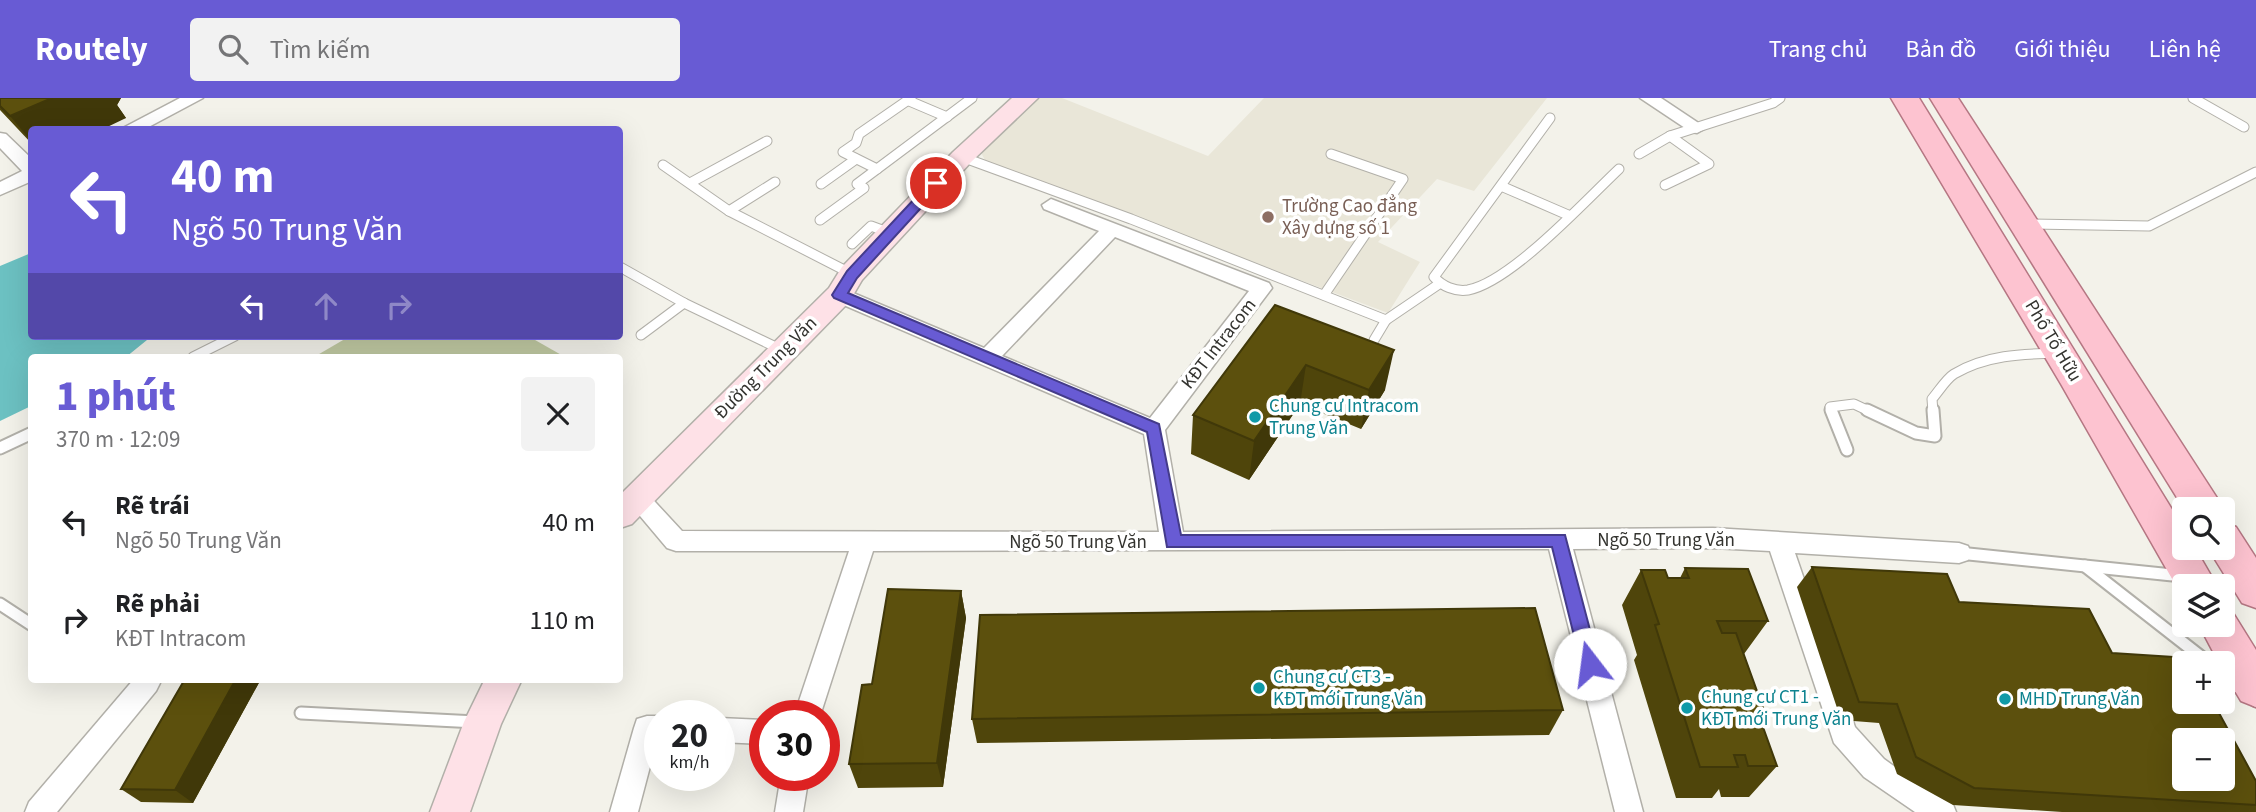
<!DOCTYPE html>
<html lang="vi">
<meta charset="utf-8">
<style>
body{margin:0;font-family:"Source Sans 3",sans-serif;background:#f2f2f2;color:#202124;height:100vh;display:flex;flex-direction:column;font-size:26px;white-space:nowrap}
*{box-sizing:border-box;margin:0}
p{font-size:23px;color:#757577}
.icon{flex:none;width:38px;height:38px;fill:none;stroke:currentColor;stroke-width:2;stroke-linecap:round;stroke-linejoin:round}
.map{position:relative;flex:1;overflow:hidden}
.sheet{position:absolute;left:28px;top:256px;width:595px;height:329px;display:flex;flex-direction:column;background:#fff;border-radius:7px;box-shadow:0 7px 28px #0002}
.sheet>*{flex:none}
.guide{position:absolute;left:28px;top:28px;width:595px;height:214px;border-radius:7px;box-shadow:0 7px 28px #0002;background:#685bd4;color:#fff;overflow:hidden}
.controls{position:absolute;left:2172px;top:399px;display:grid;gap:14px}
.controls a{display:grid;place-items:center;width:63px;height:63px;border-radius:7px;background:#fff;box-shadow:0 7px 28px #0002;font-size:35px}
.speed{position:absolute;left:644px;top:602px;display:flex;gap:14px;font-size:35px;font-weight:700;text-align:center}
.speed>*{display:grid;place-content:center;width:91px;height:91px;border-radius:50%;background:#fff;box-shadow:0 7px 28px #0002;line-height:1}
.speed small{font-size:18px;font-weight:400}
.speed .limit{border:10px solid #d22;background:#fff;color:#111}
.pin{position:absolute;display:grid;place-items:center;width:60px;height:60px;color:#fff;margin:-30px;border:4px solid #fff;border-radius:50%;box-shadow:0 2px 7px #0007}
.me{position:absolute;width:77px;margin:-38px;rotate:345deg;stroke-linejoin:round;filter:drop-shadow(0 0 5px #0008)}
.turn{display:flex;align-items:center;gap:24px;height:147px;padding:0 28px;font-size:32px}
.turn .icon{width:91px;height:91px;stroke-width:2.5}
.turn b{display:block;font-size:49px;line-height:60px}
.lanes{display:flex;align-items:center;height:66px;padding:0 28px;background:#0003;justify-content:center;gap:35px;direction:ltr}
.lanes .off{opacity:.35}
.round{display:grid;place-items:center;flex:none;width:74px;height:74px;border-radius:7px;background:#f2f2f2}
.head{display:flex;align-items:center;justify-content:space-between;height:119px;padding:0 28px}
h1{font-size:42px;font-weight:800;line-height:52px;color:#685bd4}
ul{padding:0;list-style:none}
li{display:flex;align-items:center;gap:21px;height:98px;padding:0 28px}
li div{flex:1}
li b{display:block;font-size:26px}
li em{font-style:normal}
header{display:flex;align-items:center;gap:42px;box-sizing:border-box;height:98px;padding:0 35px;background:#685bd4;color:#fff}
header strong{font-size:33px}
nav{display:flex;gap:38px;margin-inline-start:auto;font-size:24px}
.search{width:490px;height:63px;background:#f2f2f2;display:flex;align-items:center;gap:18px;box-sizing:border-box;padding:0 24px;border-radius:7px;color:#757577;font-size:26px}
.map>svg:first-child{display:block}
.built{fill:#e9e6d8}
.green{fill:#c0c9a2}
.water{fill:#6cc1c2}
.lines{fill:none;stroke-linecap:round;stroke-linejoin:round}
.lane-far1-casing{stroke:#b2b0a9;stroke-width:11}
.lane-casing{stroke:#b2b0a9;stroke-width:15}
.street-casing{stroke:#b2b0a9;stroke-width:3}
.secondary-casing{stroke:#b2b0a9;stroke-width:3}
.primary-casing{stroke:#b57783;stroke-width:3}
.lane-far1{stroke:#fff;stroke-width:9}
.lane{stroke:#fff;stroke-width:11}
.street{fill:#fff;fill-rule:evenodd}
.secondary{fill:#fee1e7;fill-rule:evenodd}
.primary{fill:#fdc3d0;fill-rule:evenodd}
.wall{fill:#4f450b}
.shaded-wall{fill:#403809}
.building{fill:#5c500d;stroke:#403809;stroke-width:2;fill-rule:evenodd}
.route{fill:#685bd4;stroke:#443b8a;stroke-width:2}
.education-dot{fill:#8d6e63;stroke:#fff;stroke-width:2.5}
.culture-dot{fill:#0f9aa8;stroke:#fff;stroke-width:2.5}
.labels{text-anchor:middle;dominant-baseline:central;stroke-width:7;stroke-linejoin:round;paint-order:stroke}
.education-label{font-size:19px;fill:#785e54;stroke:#fff;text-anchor:start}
.street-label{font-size:19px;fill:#33332f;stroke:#fff}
.culture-label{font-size:19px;fill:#0d838f;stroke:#fff;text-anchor:start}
</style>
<header>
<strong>Routely</strong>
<div class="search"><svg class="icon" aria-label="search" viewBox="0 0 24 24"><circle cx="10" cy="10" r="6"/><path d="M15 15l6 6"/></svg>Tìm kiếm</div>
<nav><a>Trang chủ</a><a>Bản đồ</a><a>Giới thiệu</a><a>Liên hệ</a></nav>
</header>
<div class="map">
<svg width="2256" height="714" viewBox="0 0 2256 714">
<rect width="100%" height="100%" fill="#f3f2ea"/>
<polygon class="built" points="1034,0 1062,0 1208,58 1264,0 1547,0 1474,93 1437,81 1378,144 1420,164 1388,215 986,64 978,49"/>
<polygon class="green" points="350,238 528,238 565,259 314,259"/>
<polygon class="water" points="31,155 32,238 156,238 147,242 126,259 32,259 31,308 0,323 0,168"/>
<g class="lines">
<g class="lane-far1-casing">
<g id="lane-far1">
<polyline points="2193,0 2244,29"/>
<polyline points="907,2 947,19"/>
<path d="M1550,20L1434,179C1442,188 1455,194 1468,192C1511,184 1586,102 1619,71"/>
<polyline points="1639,56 1670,38 1773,5 1780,0"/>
<polyline points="962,59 1131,121 1386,222 1439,186"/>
<polyline points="663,67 729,113 852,176"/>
<polyline points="877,71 843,54 856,45 859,36 911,0"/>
<polyline points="690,85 767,43"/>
<polyline points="821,86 856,61"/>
<polyline points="1665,87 1709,66 1670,38"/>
<polyline points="1501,88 1568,117"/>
<polyline points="729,113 775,84"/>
<polyline points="820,122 864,90 857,86 972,0"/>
<polyline points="2025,126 2149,128 2256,74"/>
<polyline points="852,146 871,128 890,135"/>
<polyline points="620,169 684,205 782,252"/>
<polyline points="1324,197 1403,81 1331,56"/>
<polyline points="641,237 684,205"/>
<polyline points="1374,242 1386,222"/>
<polyline points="193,259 235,238"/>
<polyline points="1832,314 1830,309 1854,306 1871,314"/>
<path d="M1933,314L1932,301C1939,293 1946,281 1954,276C1986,257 2021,256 2057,255"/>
</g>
</g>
<g class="lane-casing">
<g id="lane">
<polyline points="1831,312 1847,352"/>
<polyline points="1867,312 1916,335 1935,338 1933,312"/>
<polyline points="0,350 32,335"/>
<polyline points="1959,455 2182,478"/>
<polyline points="2085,468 2209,565"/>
<polyline points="0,506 32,527"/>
<polyline points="2222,576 2256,603"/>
<polyline points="301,615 476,624"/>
</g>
</g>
<g class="street-casing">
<g id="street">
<polygon points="180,0 203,0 143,32 119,32"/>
<polygon points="1640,0 1661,0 1706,30 1697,35 1691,34"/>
<polygon points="0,35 6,36 32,61 32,83 0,97 0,84 22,73 0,50"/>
<path d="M1051,101L1269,185L1272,190L1165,332L1183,434L1713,430L1959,445L1968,448L1971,455L1968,462L1959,465L1795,455L1855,629L1884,661L1920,687L1952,704L1956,714H1915L1864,679L1834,645L1770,453L1713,450L1573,451L1643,714H1615L1549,451L873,453L820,618H794L849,453H676L667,450L624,399L628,392L636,390L644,392L682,433L1159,434L1144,336L832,202L829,197L832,192H846L984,250L1099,133L1044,111L1042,107ZM1115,139L1249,193L1150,320L1002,258Z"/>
<polygon points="134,581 158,581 160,585 156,593 57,714 25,714 29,704"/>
<polygon points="647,618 660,618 660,642 657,642 638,714 610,714 634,630 637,621"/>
<polygon points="719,620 765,622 765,646 719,644"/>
<polygon points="781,677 809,677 803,714 775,714"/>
</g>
</g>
<g class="secondary-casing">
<g id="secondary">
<polygon points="1012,0 1038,0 971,64 862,182 849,204 632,426 620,430 620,397 829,190 842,169 953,54"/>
<polygon points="485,581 522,581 501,626 470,714 430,714 464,624"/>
</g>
</g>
<g class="primary-casing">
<g id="primary">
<polygon points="1891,0 1919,0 2184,431 2184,450 2195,450 2217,488 2184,488 2183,500 2061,286"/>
<polygon points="1930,0 1958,0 2217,400 2223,411 2222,412 2184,411"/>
<polygon points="2222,424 2236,429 2256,460 2256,510 2242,505 2208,450 2222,450"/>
<polygon points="2222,511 2233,515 2256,552 2256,609 2241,603 2222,571 2222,565 2219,565 2199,527 2222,527"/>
</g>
</g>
<use href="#lane-far1" class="lane-far1"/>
<use href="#lane" class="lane"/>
<use href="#street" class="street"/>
<use href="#secondary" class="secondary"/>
<use href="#primary" class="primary"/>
</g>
<g class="wall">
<polygon points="0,0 121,0 117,7 126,20 32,32 32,46 0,12"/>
<polygon points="1275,207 1385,292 1361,331 1300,306 1249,382 1191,356 1193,317"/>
<polygon points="1812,469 1959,504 2112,555 2256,683 2256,714 2062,714 1953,707 1897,676 1879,625 1841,622 1797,489"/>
<polygon points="1685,470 1768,523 1744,556 1766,618 1761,624 1777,668 1749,699 1721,699 1719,691 1712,700 1676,700 1634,562 1637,557 1622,507 1641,472 1668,480 1680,480"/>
<polygon points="961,493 966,520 943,689 858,690 849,666 872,586"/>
<polygon points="185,581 261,581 193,705 141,704 121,691"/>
<polygon points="1563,612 1549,637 977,645 972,621"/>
</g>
<g class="shaded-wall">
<polygon points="52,0 121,0 117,7 126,20 101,32 32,32 32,44 10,18"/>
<polygon points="1394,252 1385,292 1361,331 1369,292"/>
<polygon points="1306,267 1300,306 1249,382 1254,343"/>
<polygon points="961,493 966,520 943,689 937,665"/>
<polygon points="236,581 261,581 193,705 175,692"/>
</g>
<g class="building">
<polygon points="0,0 52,0 10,18 0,8"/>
<polygon points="1275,207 1394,252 1369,292 1306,267 1254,343 1193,317"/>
<path d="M1812,469L1947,476L1959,504L2089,511L2112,555L2189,560L2192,565H2184V604H2213L2256,683V707L1974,690L1916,659L1897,606L1859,604ZM2184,642H2222V681H2184Z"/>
<polygon points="1685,470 1748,471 1768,523 1717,523 1722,535 1736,535 1766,618 1759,618 1777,668 1748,668 1745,657 1734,657 1738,669 1700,669 1655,527 1659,526 1641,472 1665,472 1668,480 1689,480"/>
<polygon points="888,491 961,493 937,665 849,666 862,587 872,586"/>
<polygon points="1535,510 1563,612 972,621 980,517"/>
<polygon points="185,581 236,581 175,692 121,691"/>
</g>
<polygon class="route" points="936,81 941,82 941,88 857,180 848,195 1159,326 1181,437 1565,437 1599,566 1596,571 1590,574 1583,571 1581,566 1552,449 1167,449 1147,334 834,200 832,197 847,173 932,82"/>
<circle class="education-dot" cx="1268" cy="119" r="7"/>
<g class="culture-dot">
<circle cx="1255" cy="319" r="7"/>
<circle cx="1259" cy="590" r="7"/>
<circle cx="2005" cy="601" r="7"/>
<circle cx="1687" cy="610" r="7"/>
</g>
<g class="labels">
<g class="education-label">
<text x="1282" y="108">Trường Cao đẳng<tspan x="1282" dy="22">Xây dựng số 1</tspan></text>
</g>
<g class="street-label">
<text transform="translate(2053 243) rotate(59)">Phố Tố Hữu</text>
<text transform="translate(1219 246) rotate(-52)">KĐT Intracom</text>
<text transform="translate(766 270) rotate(-45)">Đường Trung Văn</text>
<text x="1666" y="442">Ngõ 50 Trung Văn</text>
<text x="1078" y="444">Ngõ 50 Trung Văn</text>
</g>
<g class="culture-label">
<text x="1269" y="308">Chung cư Intracom<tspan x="1269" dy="22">Trung Văn</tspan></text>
<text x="1273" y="579">Chung cư CT3 -<tspan x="1273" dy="22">KĐT mới Trung Văn</tspan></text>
<text x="1701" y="599">Chung cư CT1 -<tspan x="1701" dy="22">KĐT mới Trung Văn</tspan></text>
<text x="2019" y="601">MHD Trung Văn</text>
</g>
</g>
</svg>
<div class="controls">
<a><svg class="icon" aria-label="search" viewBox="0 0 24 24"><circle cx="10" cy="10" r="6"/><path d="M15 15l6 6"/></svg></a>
<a><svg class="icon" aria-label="layers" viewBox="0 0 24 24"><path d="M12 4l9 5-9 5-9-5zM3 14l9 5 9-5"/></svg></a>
<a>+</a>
<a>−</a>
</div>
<div class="speed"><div>20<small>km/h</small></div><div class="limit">30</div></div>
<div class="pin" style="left:936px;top:85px;background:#d93025"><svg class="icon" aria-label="arrive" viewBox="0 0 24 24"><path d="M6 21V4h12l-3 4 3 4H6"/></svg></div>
<svg class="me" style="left:1590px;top:566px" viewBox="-20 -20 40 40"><circle r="19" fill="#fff"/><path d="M0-13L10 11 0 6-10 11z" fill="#685bd4"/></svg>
<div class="guide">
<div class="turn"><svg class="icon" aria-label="left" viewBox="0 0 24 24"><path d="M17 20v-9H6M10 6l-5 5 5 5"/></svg><div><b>40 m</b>Ngõ 50 Trung Văn</div></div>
<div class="lanes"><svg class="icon" aria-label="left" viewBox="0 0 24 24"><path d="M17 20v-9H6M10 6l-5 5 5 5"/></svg><svg class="icon off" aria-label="ahead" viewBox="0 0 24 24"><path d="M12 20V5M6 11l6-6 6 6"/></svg><svg class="icon off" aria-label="right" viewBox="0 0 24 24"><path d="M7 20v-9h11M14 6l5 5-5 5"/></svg></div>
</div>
<section class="sheet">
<div class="head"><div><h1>1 phút</h1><p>370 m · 12:09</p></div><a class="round"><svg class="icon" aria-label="close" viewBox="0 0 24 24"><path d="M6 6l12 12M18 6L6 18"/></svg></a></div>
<ul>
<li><svg class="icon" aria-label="left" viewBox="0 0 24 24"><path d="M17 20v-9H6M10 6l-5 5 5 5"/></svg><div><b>Rẽ trái</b><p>Ngõ 50 Trung Văn</p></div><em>40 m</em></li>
<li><svg class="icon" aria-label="right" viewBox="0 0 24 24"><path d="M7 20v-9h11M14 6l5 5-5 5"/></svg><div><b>Rẽ phải</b><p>KĐT Intracom</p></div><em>110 m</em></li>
</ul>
</section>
</div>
